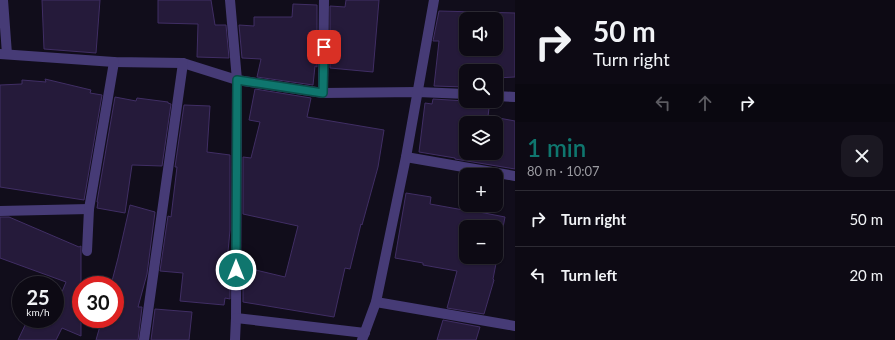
<!DOCTYPE html>
<meta charset="utf-8">
<style>
body{margin:0;font-family:Lato,sans-serif;background:#1b1822;color:#f1f3f6;height:100vh;display:flex;flex-direction:column;font-size:15px;white-space:nowrap}
*{box-sizing:border-box;margin:0}
p{font-size:13px;color:#9a9aa0}
.icon{flex:none;width:22px;height:22px;fill:none;stroke:currentColor;stroke-width:2;stroke-linecap:round;stroke-linejoin:round}
.map{position:relative;flex:1;overflow:hidden}
.panel{display:flex;flex-direction:column;background:#0d0a14;width:380px}
.panel>*{flex:none}
.hud{background:#0d0a14;color:#f1f3f6;overflow:hidden}
.buttons{position:absolute;left:459px;top:12px;display:grid;gap:8px}
.buttons a{display:grid;place-items:center;width:44px;height:44px;border-radius:8px;background:#0d0a14;box-shadow:0 1px 3px #0004,0 0 0 1px #2d2b34;font-size:20px}
.speed{position:absolute;left:12px;top:276px;display:flex;gap:8px;font-size:20px;font-weight:700;text-align:center}
.speed>*{display:grid;place-content:center;width:52px;height:52px;border-radius:50%;background:#0d0a14;box-shadow:0 1px 3px #0004,0 0 0 1px #2d2b34;line-height:1}
.speed small{font-size:10px;font-weight:400}
.speed .limit{border:6px solid #d22;background:#fff;color:#111}
.pin{position:absolute;display:grid;place-items:center;width:34px;height:34px;color:#fff;margin:-17px;border-radius:8px;box-shadow:0 2px 6px #0006}
.me{position:absolute;width:44px;margin:-22px;rotate:0deg;stroke-linejoin:round;filter:drop-shadow(0 0 3px #0008)}
.turn{display:flex;align-items:center;gap:14px;height:84px;padding:0 12px;font-size:18px}
.turn .icon{width:52px;height:52px;stroke-width:2.5}
.turn b{display:block;font-size:28px;line-height:34px}
.lanes{display:flex;align-items:center;height:38px;padding:0 12px;background:#0003;justify-content:center;gap:20px;direction:ltr}
.lanes .off{opacity:.35}
.round{display:grid;place-items:center;flex:none;width:42px;height:42px;border-radius:12px;background:#1b1822}
.headline{display:flex;align-items:center;justify-content:space-between;height:68px;padding:0 12px}
h1{font-size:24px;font-weight:600;line-height:30px;color:#0f766e}
ul{padding:0;list-style:none}
li{display:flex;align-items:center;gap:12px;height:56px;padding:0 12px;border-top:1px solid #2d2b34}
li div{flex:1}
li b{display:block;font-size:15px}
li em{font-style:normal}
main{display:flex;flex:1;min-height:0}
.map>svg:first-child{display:block}
.building{fill:#251a3a;stroke:#402e64;fill-rule:evenodd}
.lines{fill:none;stroke-linecap:round;stroke-linejoin:round}
.street{stroke:#463b76;stroke-width:10}
.route-casing{stroke:#0a4d48;stroke-width:10}
.route{stroke:#0f766e;stroke-width:7}
</style>
<main>
<div class="map">
<svg width="515" height="340" viewBox="0 0 515 340">
<rect width="100%" height="100%" fill="#110d1b"/>
<g class="building">
<polygon points="42,0 100,0 96,53 44,49"/>
<polygon points="158,0 211,0 215,25 226,25 229,58 197,57 198,24 158,23"/>
<polygon points="346,0 379,0 373,72 330,68 330,6 345,7"/>
<polygon points="293,4 317,5 317,67 315,66 313,85 257,77 261,59 242,58 239,25 254,26 254,17 292,17"/>
<path d="M439,11L515,13V77L496,78V71H466V87L434,86L439,41H433ZM466,19H496V49H466Z"/>
<polygon points="45,79 91,90 90,93 102,95 84,200 0,187 0,85 22,84 22,80 46,82"/>
<polygon points="255,89 311,98 307,117 384,130 378,167 362,225 361,224 350,269 345,268 334,317 243,302 243,267 285,277 298,226 243,214 243,157 251,158 260,122 249,120"/>
<polygon points="115,97 136,101 137,98 168,102 168,103 171,104 162,166 132,165 125,213 97,208 98,202 97,202"/>
<path d="M433,99L466,101H490L488,116L515,121V169L455,159V158L419,152L425,103L432,104ZM466,123H496V153H466Z"/>
<polygon points="184,105 210,106 207,152 230,155 230,230 227,263 230,264 230,299 225,298 224,305 180,301 183,273 160,271 168,216 171,217 177,167 175,167"/>
<path d="M406,193L431,197L430,204L469,211V210L505,217L493,279L494,280L484,314L447,308L457,271L423,265V263L395,258ZM466,227H496V257H466Z"/>
<polygon points="130,205 155,212 147,274 138,307 142,307 138,340 96,340 102,319 115,319 115,285 111,285 118,258"/>
<polygon points="0,217 9,217 79,247 81,246 81,336 62,328 56,340 18,340 28,319 55,319 55,309 66,282 0,258"/>
<polygon points="155,309 192,312 189,340 151,340"/>
<polygon points="443,320 480,327 476,340 437,340"/>
</g>
<g class="lines">
<g class="street">
<polyline points="3,0 7,54"/>
<polyline points="230,0 237,80 236,318 235,340"/>
<polyline points="0,54 114,62 183,63 237,80 323,93 418,92 466,94"/>
<polyline points="323,93 324,0"/>
<polyline points="496,96 515,97"/>
<polyline points="406,157 515,176"/>
<polyline points="0,211 89,209"/>
<polyline points="87,251 89,209 114,62"/>
<polyline points="376,302 515,326"/>
<polyline points="236,318 365,333"/>
<polyline points="144,340 183,63"/>
<polyline points="362,340 376,302 406,157 434,0"/>
</g>
</g>
<g class="lines">
<g class="route-casing">
<polyline id="route" points="236,270 237,80 323,93 324,47"/>
</g>
<use href="#route" class="route"/>
</g>
</svg>
<div class="buttons">
<a><svg class="icon" aria-label="sound" viewBox="0 0 24 24"><path d="M4 9h4l5-4v14l-5-4H4zM17 9q2 3 0 6"/></svg></a>
<a><svg class="icon" aria-label="search" viewBox="0 0 24 24"><circle cx="10" cy="10" r="6"/><path d="M15 15l6 6"/></svg></a>
<a><svg class="icon" aria-label="layers" viewBox="0 0 24 24"><path d="M12 4l9 5-9 5-9-5zM3 14l9 5 9-5"/></svg></a>
<a>+</a>
<a>−</a>
</div>
<div class="speed"><div>25<small>km/h</small></div><div class="limit">30</div></div>
<div class="pin" style="left:324px;top:47px;background:#d93025"><svg class="icon" aria-label="arrive" viewBox="0 0 24 24"><path d="M6 21V4h12l-3 4 3 4H6"/></svg></div>
<svg class="me" style="left:236px;top:270px" viewBox="-20 -20 40 40"><circle r="17" fill="#0f766e" stroke="#fff" stroke-width="3"/><path d="M0-11L8 9 0 5-8 9z" fill="#fff"/></svg>
</div>
<section class="panel">
<div class="hud">
<div class="turn"><svg class="icon" aria-label="right" viewBox="0 0 24 24"><path d="M7 20v-9h11M14 6l5 5-5 5"/></svg><div><b>50 m</b>Turn right</div></div>
<div class="lanes"><svg class="icon off" aria-label="left" viewBox="0 0 24 24"><path d="M17 20v-9H6M10 6l-5 5 5 5"/></svg><svg class="icon off" aria-label="ahead" viewBox="0 0 24 24"><path d="M12 20V5M6 11l6-6 6 6"/></svg><svg class="icon" aria-label="right" viewBox="0 0 24 24"><path d="M7 20v-9h11M14 6l5 5-5 5"/></svg></div>
</div>
<div class="headline"><div><h1>1 min</h1><p>80 m · 10:07</p></div><a class="round"><svg class="icon" aria-label="close" viewBox="0 0 24 24"><path d="M6 6l12 12M18 6L6 18"/></svg></a></div>
<ul>
<li><svg class="icon" aria-label="right" viewBox="0 0 24 24"><path d="M7 20v-9h11M14 6l5 5-5 5"/></svg><div><b>Turn right</b></div><em>50 m</em></li>
<li><svg class="icon" aria-label="left" viewBox="0 0 24 24"><path d="M17 20v-9H6M10 6l-5 5 5 5"/></svg><div><b>Turn left</b></div><em>20 m</em></li>
</ul>
</section>
</main>
